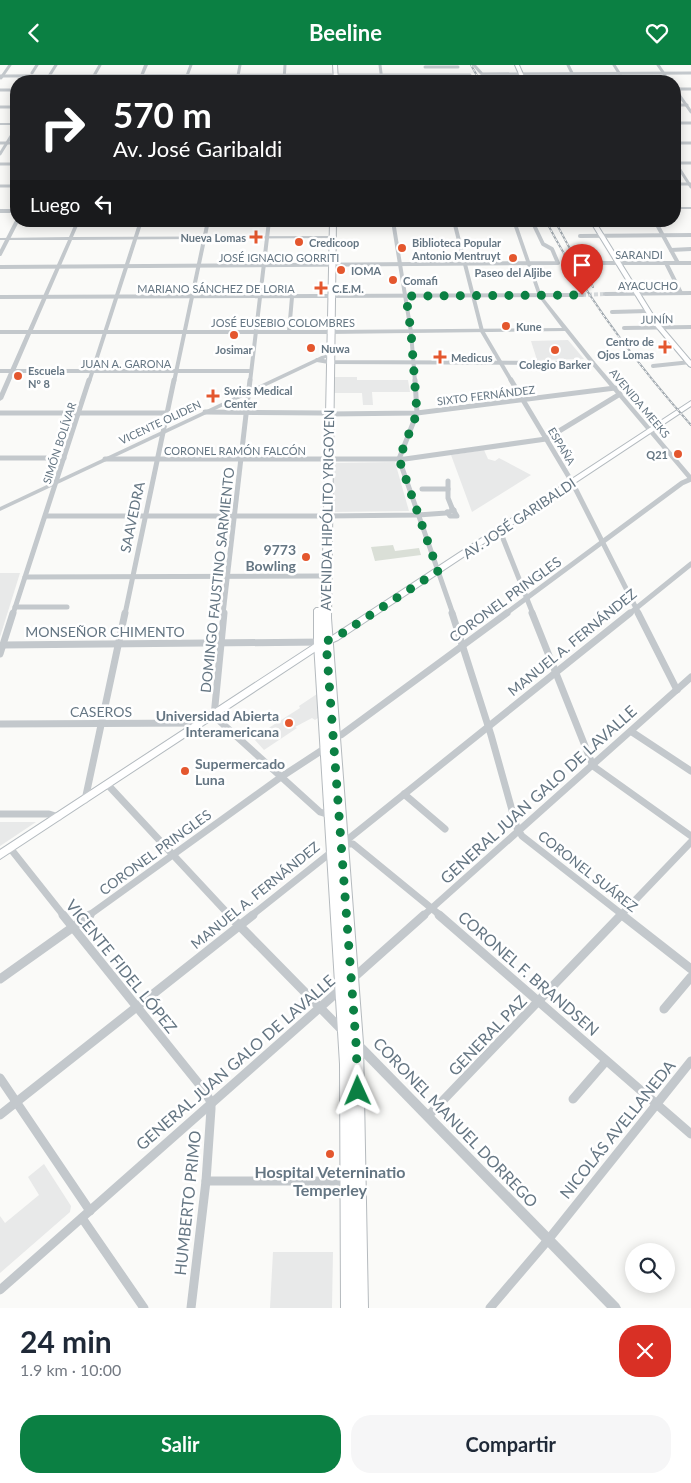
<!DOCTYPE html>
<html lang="es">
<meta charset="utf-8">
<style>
body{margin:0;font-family:Lato,sans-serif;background:#f6f6f7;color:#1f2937;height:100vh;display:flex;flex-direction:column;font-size:19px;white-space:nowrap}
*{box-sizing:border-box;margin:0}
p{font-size:16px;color:#747a83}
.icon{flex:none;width:28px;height:28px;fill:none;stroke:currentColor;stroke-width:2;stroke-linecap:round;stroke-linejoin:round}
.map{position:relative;height:1243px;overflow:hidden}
.side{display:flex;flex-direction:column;background:#fff;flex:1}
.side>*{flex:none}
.banner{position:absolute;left:10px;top:10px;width:671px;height:152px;border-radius:20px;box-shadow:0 2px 12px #0003;background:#202124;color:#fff;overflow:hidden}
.controls{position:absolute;left:625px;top:1178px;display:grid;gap:10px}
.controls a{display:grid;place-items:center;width:50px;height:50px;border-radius:50%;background:#fff;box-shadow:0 2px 12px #0003;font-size:25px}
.pin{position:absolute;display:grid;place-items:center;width:42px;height:42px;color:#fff;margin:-51px -21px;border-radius:50% 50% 50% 0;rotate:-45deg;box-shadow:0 0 5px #0007}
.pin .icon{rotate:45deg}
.me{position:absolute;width:55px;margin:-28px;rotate:359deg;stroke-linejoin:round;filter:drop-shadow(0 0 4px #0008)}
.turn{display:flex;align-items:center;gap:18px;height:105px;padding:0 20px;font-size:22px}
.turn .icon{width:65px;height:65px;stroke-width:2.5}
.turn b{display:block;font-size:35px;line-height:42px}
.then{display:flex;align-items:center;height:48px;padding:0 20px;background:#0003;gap:10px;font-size:19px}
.round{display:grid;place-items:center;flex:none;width:52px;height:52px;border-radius:20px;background:#f6f6f7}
.summary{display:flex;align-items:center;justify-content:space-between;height:85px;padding:0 20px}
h1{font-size:30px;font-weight:700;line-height:38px}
.primary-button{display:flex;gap:10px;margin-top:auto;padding:10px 20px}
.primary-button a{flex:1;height:58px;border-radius:20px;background:#0b8043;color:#fff;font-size:20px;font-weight:700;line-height:58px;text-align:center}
.primary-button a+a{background:#f6f6f7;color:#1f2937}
header{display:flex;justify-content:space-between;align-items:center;height:65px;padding:0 20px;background:#0b8043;color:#fff;font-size:22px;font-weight:700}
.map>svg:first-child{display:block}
.built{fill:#e8e9e9}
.green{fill:#dadfd7}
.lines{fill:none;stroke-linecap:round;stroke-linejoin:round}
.minor-tunnel{stroke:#d5d9db;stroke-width:4;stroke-dasharray:4 2;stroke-linecap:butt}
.secondary-casing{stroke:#b3babf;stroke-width:2}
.primary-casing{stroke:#b5babe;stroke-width:2}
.minor-far4{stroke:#c3c8cc;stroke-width:3}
.minor-far3{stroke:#c3c8cc;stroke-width:4}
.minor-far2{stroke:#c3c8cc;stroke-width:5}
.minor-far1{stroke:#c3c8cc;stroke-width:7}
.minor{stroke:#c3c8cc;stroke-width:9}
.tertiary{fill:#c3c8cc;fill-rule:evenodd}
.secondary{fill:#fff;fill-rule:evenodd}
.primary{fill:#fff;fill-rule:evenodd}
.rail-casing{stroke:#a2aab0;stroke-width:2}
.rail{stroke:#fff;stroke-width:1;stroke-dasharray:2.5;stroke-linecap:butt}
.route{stroke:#0b8043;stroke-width:9;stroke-dasharray:0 16.2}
.poi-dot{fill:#e4572e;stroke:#fff;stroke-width:2}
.labels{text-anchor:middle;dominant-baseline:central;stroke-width:5;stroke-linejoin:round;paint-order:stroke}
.far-poi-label{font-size:11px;font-weight:bold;fill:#657683;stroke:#fff;text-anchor:start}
.far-street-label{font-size:11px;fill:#657683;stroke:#fff}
.street-label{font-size:14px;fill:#657683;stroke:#fff}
.poi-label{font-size:14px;font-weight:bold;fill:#657683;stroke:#fff;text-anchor:end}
.near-street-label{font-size:16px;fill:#657683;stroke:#fff}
.near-poi-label{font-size:16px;font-weight:bold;fill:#657683;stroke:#fff}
</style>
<header><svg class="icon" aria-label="back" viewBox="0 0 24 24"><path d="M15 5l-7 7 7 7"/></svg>Beeline<svg class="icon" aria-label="heart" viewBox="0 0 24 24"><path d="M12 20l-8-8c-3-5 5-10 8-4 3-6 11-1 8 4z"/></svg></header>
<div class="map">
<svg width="691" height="1243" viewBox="0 0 691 1243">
<rect width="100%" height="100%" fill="#fafaf8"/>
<g class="built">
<polygon points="568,275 584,294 537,295 531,276"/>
<polygon points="334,312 357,312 357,315 408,315 410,327 372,327 373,340 363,340 362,328 334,328"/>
<polygon points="484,385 488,394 495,396 499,393 531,410 472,447 451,390"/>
<polygon points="395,397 409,446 332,447 332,398"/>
<polygon points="0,508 20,508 0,572"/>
<polygon points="317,629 318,653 315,655 312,653 295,662 297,663 264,685 253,673 300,643 299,641"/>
<polygon points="0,757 36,757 0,781"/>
<polygon points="44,1099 71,1141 70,1147 0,1208 0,1151 5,1158 39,1130 28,1112"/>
<polygon points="273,1187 333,1187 332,1243 270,1243"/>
</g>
<polygon class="green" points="393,480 395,486 419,483 421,490 375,496 371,482"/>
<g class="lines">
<polyline class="minor-tunnel" points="582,230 605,229"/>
<g class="secondary-casing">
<g id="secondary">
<polygon points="515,0 519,0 526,16 522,16"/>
<polygon points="590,156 595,156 657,256 691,296 691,302 689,301 652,257"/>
<polygon points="691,336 691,341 338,575 322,582 0,794 0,785 316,578 332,571"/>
</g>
</g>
<g class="primary-casing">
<g id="primary">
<polygon points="333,0 337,0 338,16 334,16"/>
<polygon points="330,156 336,156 331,553 363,978 368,1243 341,1243 340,999 314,578 314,545 316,543 322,543"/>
</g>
</g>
<g class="minor-far4">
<polyline points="380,0 382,16"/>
<polyline points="474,0 482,9 691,8"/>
<polyline points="568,0 576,16"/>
<polyline points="614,0 624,16"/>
<polyline points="658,0 669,16"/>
<polyline points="425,2 458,2"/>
<polyline points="32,8 37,0"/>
<polyline points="336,10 470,10"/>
<polyline points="0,11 332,10"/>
<polyline points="1,13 10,0"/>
<polyline points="46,16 56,0"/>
<polyline points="91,16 100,0"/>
<polyline points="185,16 191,0"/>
<polyline points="237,16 240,0"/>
<polyline points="284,16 285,0"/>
<polyline points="675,24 691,47"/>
<polyline points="675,24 691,24"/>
<polyline points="0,25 16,25"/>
<polyline points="675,40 687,40"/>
<polyline points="0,42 16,42"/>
<polyline points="675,58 691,58"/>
<polyline points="0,78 16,78"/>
<polyline points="675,78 691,78"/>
<polyline points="0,89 16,63"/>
<polyline points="675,97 691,122"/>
<polyline points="675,98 691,98"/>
<polyline points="0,99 16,99"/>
<polyline points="675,119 691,119"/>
<polyline points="0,121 16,121"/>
</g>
<g class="minor-far3">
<polyline points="0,146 16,146"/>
<polyline points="393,156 411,267 415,317"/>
<polyline points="454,156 482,266 512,317"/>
<polyline points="655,156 678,198"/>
<polyline points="580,171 691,170"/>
<polyline points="671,185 691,184"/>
<polyline points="0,189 17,156"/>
<polyline points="587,198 691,198"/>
<polyline points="666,198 681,228"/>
<polyline points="0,202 558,198 552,184 543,179 532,156"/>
<polyline points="605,229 691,228"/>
<polyline points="0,232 582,230"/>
<polyline points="612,247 648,246"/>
<polyline points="624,263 691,262"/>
<polyline points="289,267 292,232"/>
<polyline points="317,295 329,297 593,298"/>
<polyline points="653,301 691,297"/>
<polyline points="0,306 251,306"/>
<polyline points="89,317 141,156"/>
<polyline points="174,317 208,156"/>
<polyline points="250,317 269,156"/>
</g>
<g class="minor-far2">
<polyline points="415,315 417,348 399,394 453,549"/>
<polyline points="511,315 572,417 639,549"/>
<polyline points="205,347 323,348"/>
<polyline points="0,348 167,348"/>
<polyline points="329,349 417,348 615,323"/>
<polyline points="0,393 64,393"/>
<polyline points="105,394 405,394 546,374 620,329"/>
<polyline points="448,416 448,433 452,443"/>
<polyline points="422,424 448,424"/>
<polyline points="447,447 450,451 457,451 452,443"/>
<polyline points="46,451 321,451"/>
<polyline points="327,451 418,450 446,448 454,445"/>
<polyline points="498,466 502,471 533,549"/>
<polyline points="25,512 320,511"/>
<polyline points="15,542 67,542"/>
<polyline points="13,549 89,315"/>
<polyline points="125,549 174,315"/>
<polyline points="223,549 250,315"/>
<polyline points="505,549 682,418 691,414"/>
<polyline points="629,549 691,499"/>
</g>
<g class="minor-far1">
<polyline points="224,548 214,651 320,747 333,751"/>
<polyline points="452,548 491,670 517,763 522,771 624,851"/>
<polyline points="532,548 593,701 691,771"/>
<polyline points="638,548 677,625"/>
<polyline points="3,580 322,577"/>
<polyline points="0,589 13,548"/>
<polyline points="0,659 201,658"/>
<polyline points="632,667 691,706"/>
<polyline points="334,672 341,670 507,548"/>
<polyline points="108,720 230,851"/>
<polyline points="404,729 445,764"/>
<polyline points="85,735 125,548"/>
<polyline points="0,749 49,749 59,752"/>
<polyline points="342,779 630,548"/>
<polyline points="343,779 353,779 441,851"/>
<polyline points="10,783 64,851"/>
<polyline points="88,851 281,712 327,682"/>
<polyline points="251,851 334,785"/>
<polyline points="423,851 691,612"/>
<polyline points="620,851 691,777"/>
</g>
<g class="minor">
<polyline points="63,850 203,1024 211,1037 211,1044 206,1116 191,1243"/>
<polyline points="229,850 342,965"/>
<polyline points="439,850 691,1069"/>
<polyline points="622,850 691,904"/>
<polyline points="0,914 90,850"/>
<polyline points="351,915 424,850"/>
<polyline points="664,944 691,912"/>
<polyline points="0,1013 90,1146"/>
<polyline points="573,1034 606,996"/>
<polyline points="0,1050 253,850"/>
<polyline points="428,1051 621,850"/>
<polyline points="206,1116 347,1116"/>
<polyline points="82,1153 144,1243"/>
<polyline points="0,1225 342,923"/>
<polyline points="490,1243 548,1175 691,996"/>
</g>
<g class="tertiary">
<polygon points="144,0 148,0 141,16 138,16"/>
<rect x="0" y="58" width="16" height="2"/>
<rect x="675" y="142" width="16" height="2"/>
<polygon points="76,156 80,156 73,172 332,171 334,172 332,173 72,175 33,265 330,265 562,263 538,231 512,156 516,156 542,231 595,297 691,410 691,416 689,415 591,299 565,266 330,269 31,269 3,334 0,336 0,328 26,269 0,269 0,265 28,265 68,175 0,175 0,173 69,172"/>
<polygon points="330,287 333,289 332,290 0,446 0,442"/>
<polygon points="356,973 360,975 619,1239 621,1243 607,1243 352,981 351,978 352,975"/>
</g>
<use href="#secondary" class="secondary"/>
<use href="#primary" class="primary"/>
<g class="rail-casing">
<g id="rail">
<polyline points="471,0 480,16"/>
<path d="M546,156C585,231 635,297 691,360"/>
<polyline points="555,156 576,195"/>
<polyline points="575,189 593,222"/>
</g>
</g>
<use href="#rail" class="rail"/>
</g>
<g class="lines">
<polyline class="route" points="358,1026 356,978 326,576 335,573 438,506 399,394 417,348 411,267 406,231 582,230"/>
</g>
<g class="poi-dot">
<path d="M253.5 164.5h5v5h5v5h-5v5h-5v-5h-5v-5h5z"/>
<circle cx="299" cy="177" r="5"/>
<circle cx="402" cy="183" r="5"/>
<circle cx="513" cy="193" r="5"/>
<circle cx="341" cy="205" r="5"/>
<circle cx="393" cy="215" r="5"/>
<path d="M318.5 215.5h5v5h5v5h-5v5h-5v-5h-5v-5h5z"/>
<circle cx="506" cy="261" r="5"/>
<circle cx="234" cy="270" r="5"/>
<path d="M662.5 274.5h5v5h5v5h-5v5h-5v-5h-5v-5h5z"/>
<circle cx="311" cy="283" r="5"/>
<circle cx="555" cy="285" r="5"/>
<path d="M437.5 284.5h5v5h5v5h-5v5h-5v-5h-5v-5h5z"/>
<circle cx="18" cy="311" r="5"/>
<path d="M210.5 323.5h5v5h5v5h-5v5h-5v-5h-5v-5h5z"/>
<circle cx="678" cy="389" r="5"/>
<circle cx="306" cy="492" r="5"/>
<circle cx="289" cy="658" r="5"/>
<circle cx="185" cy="706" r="5"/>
<circle cx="330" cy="1089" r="5"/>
</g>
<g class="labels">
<g class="far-poi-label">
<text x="246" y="172" text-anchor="end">Nueva Lomas</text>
<text x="309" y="177">Credicoop</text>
<text x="412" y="177">Biblioteca Popular<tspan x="412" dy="13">Antonio Mentruyt</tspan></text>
<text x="351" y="205">IOMA</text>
<text x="513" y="207" text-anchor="middle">Paseo del Aljibe</text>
<text x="403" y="215">Comafi</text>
<text x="332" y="223">C.E.M.</text>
<text x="516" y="261">Kune</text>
<text x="654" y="276" text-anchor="end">Centro de<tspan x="654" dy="13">Ojos Lomas</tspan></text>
<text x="321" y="283">Nuwa</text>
<text x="234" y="284" text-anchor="middle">Josimar</text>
<text x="451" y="292">Medicus</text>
<text x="555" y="299" text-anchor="middle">Colegio Barker</text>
<text x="28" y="305">Escuela<tspan x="28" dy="13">Nº 8</tspan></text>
<text x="224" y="325">Swiss Medical<tspan x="224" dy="13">Center</tspan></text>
<text x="668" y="389" text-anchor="end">Q21</text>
</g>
<g class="far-street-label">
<text x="639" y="189">SARANDI</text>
<text x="279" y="192">JOSÉ IGNACIO GORRITI</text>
<text x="648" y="220">AYACUCHO</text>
<text x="216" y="223">MARIANO SÁNCHEZ DE LORIA</text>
<text transform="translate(657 254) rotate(-1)">JUNÍN</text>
<text x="283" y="257">JOSÉ EUSEBIO COLOMBRES</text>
<text x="126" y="298">JUAN A. GARONA</text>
<text transform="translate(486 330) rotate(-7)">SIXTO FERNÁNDEZ</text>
<text transform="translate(640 338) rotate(50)">AVENIDA MEEKS</text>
<text transform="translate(160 357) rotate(-25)">VICENTE OLIDEN</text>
<text transform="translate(59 378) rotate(-72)">SIMÓN BOLÍVAR</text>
<text transform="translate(562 381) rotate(59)">ESPAÑA</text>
<text x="235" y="385">CORONEL RAMÓN FALCÓN</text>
</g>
<g class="street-label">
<text transform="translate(327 445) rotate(-89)">AVENIDA HIPÓLITO YRIGOYEN</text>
<text transform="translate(132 452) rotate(-78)">SAAVEDRA</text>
<text transform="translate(519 453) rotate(-34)">AV. JOSÉ GARIBALDI</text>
<text transform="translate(217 515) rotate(-84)">DOMINGO FAUSTINO SARMIENTO</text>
<text transform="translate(505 534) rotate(-36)">CORONEL PRINGLES</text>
<text x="105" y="566">MONSEÑOR CHIMENTO</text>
<text transform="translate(572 577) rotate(-39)">MANUEL A. FERNÁNDEZ</text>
<text x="101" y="646">CASEROS</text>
<text transform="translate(155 787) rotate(-36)">CORONEL PRINGLES</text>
<text transform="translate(588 806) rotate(38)">CORONEL SUÁREZ</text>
<text transform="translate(255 830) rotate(-39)">MANUEL A. FERNÁNDEZ</text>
</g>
<g class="poi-label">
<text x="296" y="484">9773<tspan x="296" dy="16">Bowling</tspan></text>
<text x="279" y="650">Universidad Abierta<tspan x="279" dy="16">Interamericana</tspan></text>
<text x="195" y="698" text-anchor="start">Supermercado<tspan x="195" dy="16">Luna</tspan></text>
</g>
<g class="near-street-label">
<text transform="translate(538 729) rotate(-42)">GENERAL JUAN GALO DE LAVALLE</text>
<text transform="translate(122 901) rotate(51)">VICENTE FIDEL LÓPEZ</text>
<text transform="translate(529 908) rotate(41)">CORONEL F. BRANDSEN</text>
<text transform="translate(487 970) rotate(-46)">GENERAL PAZ</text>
<text transform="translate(235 997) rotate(-41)">GENERAL JUAN GALO DE LAVALLE</text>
<text transform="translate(456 1057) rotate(46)">CORONEL MANUEL DORREGO</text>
<text transform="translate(617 1064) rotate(-51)">NICOLÁS AVELLANEDA</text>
<text transform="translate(187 1138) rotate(-84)">HUMBERTO PRIMO</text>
</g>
<g class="near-poi-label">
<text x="330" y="1106">Hospital Veterninatio<tspan x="330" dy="18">Temperley</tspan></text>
</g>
</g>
</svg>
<div class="controls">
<a><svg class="icon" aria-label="search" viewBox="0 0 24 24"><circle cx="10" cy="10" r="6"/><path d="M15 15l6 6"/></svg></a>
</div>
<div class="pin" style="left:582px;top:230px;background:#d93025"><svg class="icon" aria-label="arrive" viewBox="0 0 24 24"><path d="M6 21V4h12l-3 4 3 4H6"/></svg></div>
<svg class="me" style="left:358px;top:1026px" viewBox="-20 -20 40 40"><path d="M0-17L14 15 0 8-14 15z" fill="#0b8043" stroke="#fff" stroke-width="4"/></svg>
<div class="banner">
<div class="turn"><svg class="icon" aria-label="right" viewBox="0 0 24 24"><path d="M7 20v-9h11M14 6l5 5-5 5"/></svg><div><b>570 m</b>Av. José Garibaldi</div></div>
<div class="then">Luego<svg class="icon" aria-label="left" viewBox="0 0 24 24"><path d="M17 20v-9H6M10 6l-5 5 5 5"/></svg></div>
</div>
</div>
<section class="side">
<div class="summary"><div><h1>24 min</h1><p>1.9 km · 10:00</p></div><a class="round" style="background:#d93025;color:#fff"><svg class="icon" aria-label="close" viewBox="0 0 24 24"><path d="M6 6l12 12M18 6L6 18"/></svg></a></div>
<div class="primary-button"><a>Salir</a><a>Compartir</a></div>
</section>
